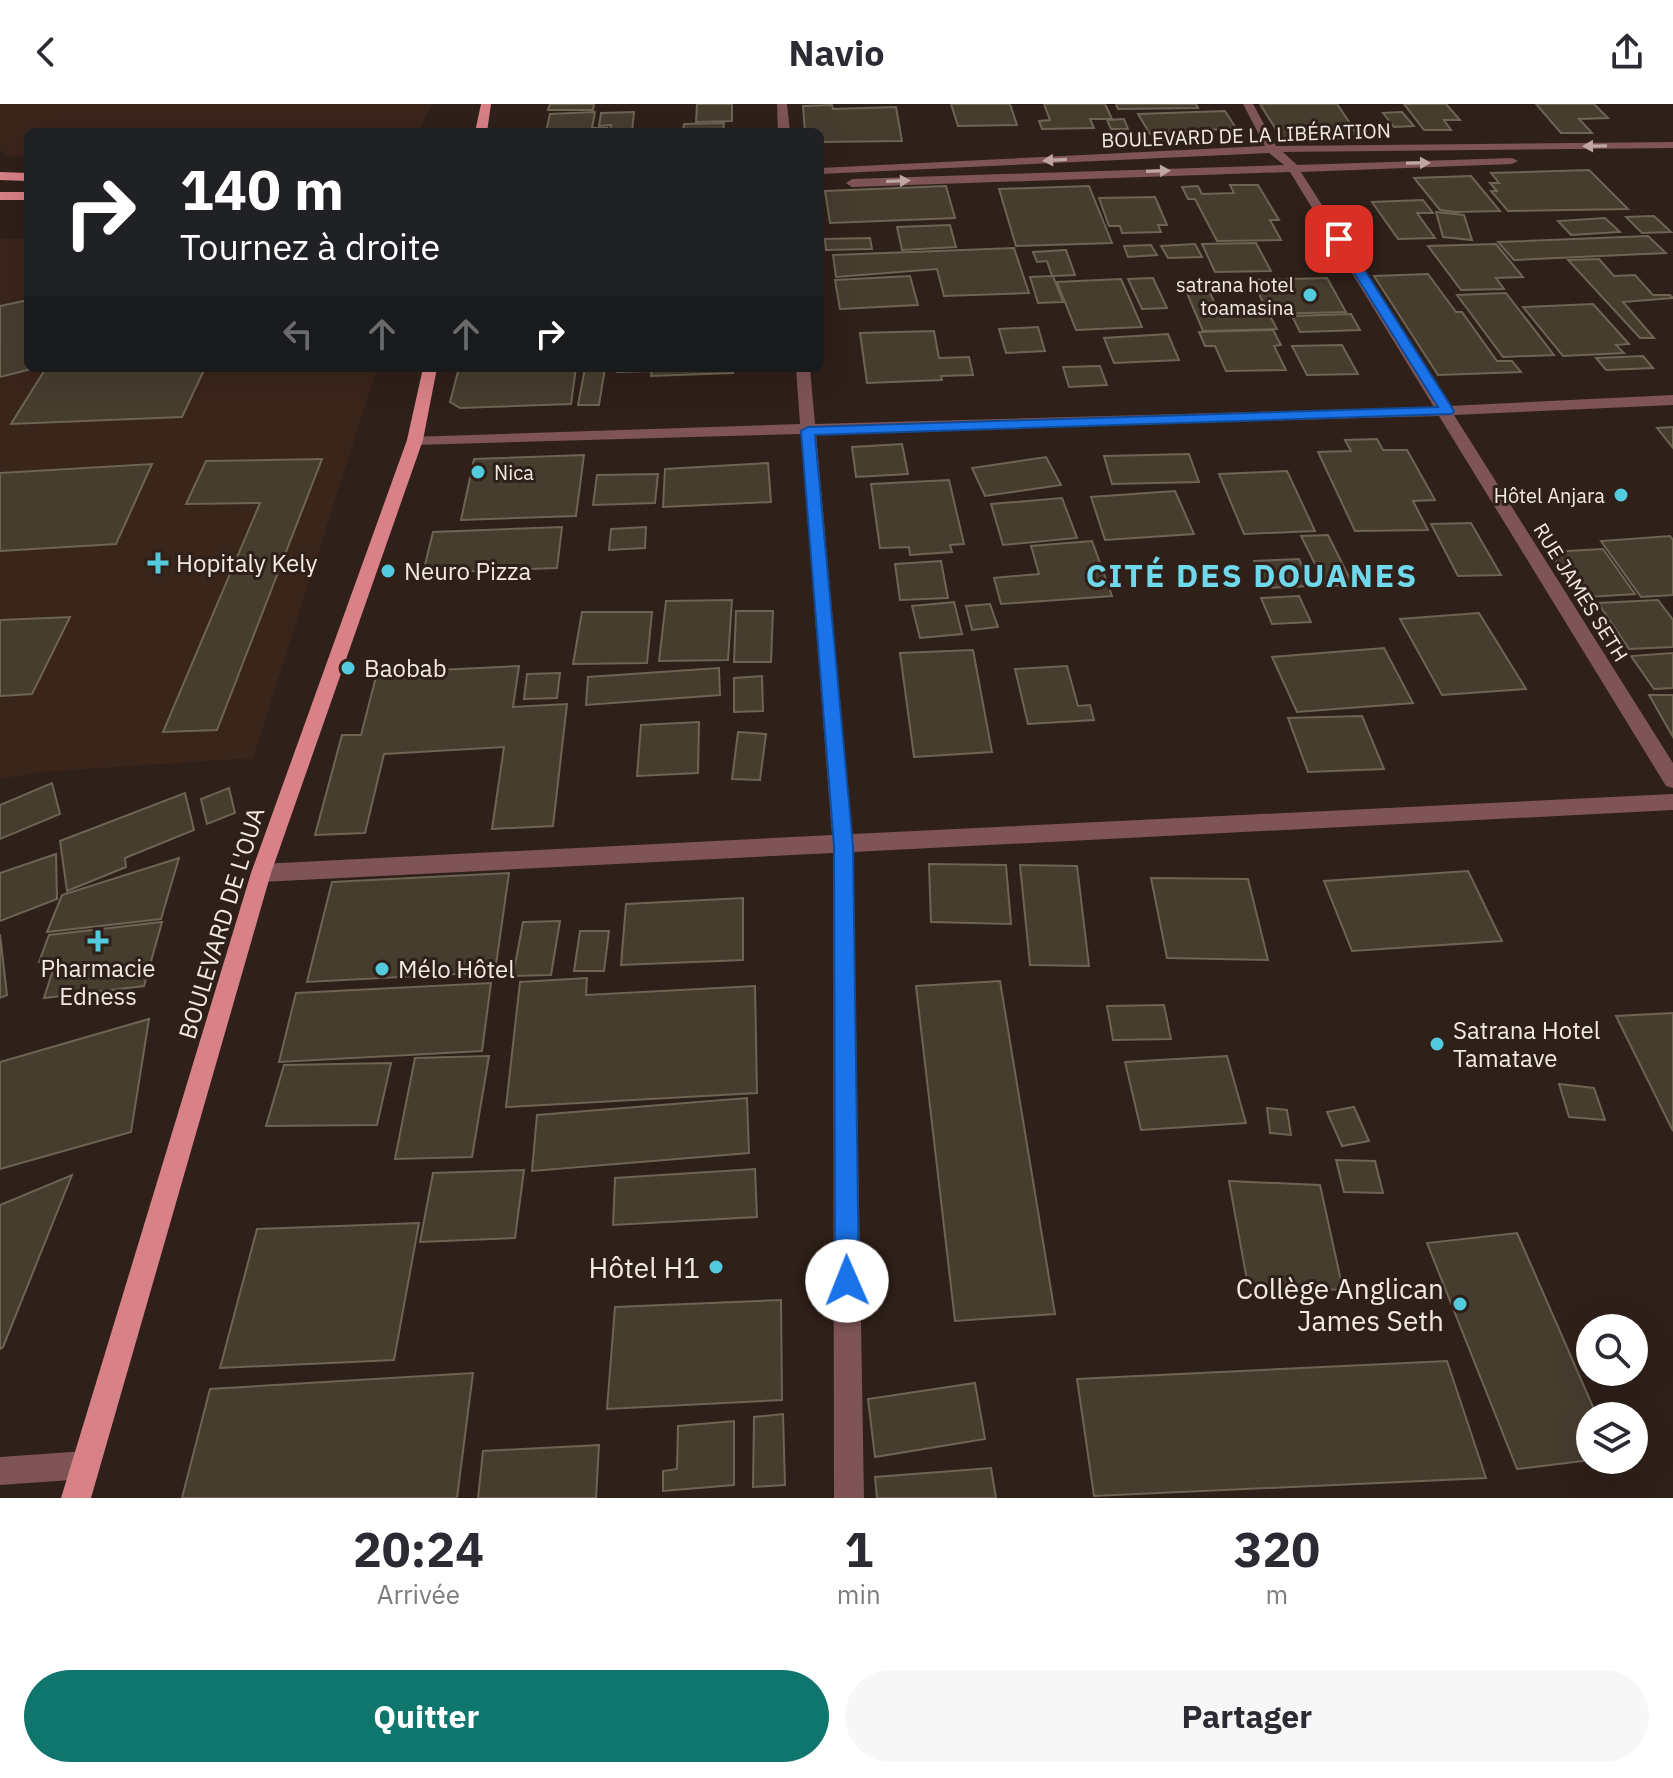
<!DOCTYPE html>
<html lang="fr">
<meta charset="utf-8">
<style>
body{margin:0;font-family:"IBM Plex Sans",sans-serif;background:#f7f7f7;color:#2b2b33;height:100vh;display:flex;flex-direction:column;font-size:30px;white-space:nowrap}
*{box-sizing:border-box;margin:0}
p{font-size:26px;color:#7c7c81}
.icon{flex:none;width:44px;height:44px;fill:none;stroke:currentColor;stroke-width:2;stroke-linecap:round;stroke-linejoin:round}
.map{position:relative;height:1394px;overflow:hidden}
.panel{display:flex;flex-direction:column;background:#fff;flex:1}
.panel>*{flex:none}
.top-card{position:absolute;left:24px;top:24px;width:800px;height:244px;border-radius:12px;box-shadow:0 8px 32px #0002;background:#202124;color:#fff;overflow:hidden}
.fabs{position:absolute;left:1576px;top:1210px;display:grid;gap:16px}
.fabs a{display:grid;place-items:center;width:72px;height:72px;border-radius:50%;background:#fff;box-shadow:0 8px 32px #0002;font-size:40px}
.pin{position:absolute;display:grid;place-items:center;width:68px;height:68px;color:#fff;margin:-34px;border-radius:16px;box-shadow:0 4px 12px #0006}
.me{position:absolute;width:88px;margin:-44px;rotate:359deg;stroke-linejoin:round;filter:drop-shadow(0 0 6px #0008)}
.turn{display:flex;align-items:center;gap:28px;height:168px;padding:0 24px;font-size:36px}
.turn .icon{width:104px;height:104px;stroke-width:2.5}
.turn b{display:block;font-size:56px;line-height:68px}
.lanes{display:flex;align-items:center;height:76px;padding:0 24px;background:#0003;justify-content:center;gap:40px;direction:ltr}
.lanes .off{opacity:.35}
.eta{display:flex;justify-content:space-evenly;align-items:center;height:136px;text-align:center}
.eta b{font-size:48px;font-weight:800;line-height:56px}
.cta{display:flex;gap:16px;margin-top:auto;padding:16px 24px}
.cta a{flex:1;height:92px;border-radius:48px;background:#0f766e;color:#fff;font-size:32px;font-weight:800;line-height:92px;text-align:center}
.cta a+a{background:#f7f7f7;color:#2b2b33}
header{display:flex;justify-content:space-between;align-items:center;height:104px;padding:0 24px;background:#fff;font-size:36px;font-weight:800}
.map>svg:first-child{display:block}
.built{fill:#3a251b}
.building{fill:#463d2f;stroke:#6d6454;stroke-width:2}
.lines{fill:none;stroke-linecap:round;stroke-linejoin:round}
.minor{fill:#7e5456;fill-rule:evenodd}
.major{fill:#d88187;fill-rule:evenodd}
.oneway{fill:#bfa6a5}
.route{fill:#1a73e8;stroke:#114b97;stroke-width:2}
.poi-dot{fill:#54cadd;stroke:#2f2019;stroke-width:3}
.labels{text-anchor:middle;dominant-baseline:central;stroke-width:6;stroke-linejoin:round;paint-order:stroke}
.far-street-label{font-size:20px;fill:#f4eae5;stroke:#2f2019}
.far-poi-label{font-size:20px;fill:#f4eae5;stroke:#2f2019;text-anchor:end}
.poi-label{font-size:24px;fill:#f4eae5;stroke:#2f2019;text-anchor:start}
.street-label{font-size:24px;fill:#f4eae5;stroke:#2f2019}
.near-poi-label{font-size:28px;fill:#f4eae5;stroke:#2f2019;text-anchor:end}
.district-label{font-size:32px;font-weight:bold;letter-spacing:2px;fill:#6fd8ea;stroke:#2f2019}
</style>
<header><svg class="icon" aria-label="back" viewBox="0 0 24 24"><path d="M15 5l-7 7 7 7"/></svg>Navio<svg class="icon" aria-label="share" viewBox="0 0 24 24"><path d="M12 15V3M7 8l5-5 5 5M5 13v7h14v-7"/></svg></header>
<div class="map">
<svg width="1673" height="1394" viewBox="0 0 1673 1394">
<rect width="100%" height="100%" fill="#2f2019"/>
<g class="built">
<polygon points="0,0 432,0 418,28 28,28 28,51 6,52 0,46"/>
<polygon points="28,134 28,264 377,264 253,654 41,668 0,675 0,135"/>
</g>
<g class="building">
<polygon points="550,0 594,0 593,6 548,6"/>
<polygon points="697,0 732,0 732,17 696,18"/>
<polygon points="951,0 1010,0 1017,21 958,22"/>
<polygon points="1044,0 1105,0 1112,15 1090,15 1094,24 1042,25 1039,17 1050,16"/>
<polygon points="1116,0 1196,0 1198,4 1118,5"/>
<polygon points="1260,0 1337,0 1360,34 1282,35"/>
<polygon points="1404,0 1446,0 1460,16 1444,16 1451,26 1424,26"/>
<polygon points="1536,0 1594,0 1608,14 1579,15 1592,29 1561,29"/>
<polygon points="832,1 833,5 896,3 902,37 820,38 820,28 805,28 803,2"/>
<polygon points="1225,7 1236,24 1150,30 1138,10"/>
<polygon points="595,8 592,24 607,24 606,28 546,28 550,10"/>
<polygon points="634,8 632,28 610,28 611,21 599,22 601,9"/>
<polygon points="1402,8 1414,22 1394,23 1383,9"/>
<polygon points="1124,15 1128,25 1111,25 1107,16"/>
<polygon points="724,19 723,28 683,28 684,20"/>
<polygon points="1589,66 1628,105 1508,107 1491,87 1497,87 1490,79 1499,79 1491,69"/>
<polygon points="1471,72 1500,107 1455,108 1440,106 1414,74"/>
<polygon points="1230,81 1258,81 1279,116 1270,116 1281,136 1217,137 1195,95 1188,95 1182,83 1198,82 1202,90 1234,89"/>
<polygon points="946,82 955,114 830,119 825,87"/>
<polygon points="1089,82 1112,139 1016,142 999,85"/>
<polygon points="1155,93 1167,121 1158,121 1161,128 1122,129 1120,122 1109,122 1099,94"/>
<polygon points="1423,96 1433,109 1417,109 1435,134 1398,135 1372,98"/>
<polygon points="1436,108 1464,111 1472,136 1443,133"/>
<polygon points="1654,112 1671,128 1642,129 1626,113"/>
<polygon points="1605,114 1620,128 1571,131 1558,117"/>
<polygon points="950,121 956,143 902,146 897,123"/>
<polygon points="1648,132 1666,149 1514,156 1498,138"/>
<polygon points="870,134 872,145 826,146 825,135"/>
<polygon points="1256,139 1271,167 1215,168 1202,140"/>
<polygon points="1195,140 1202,153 1168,154 1161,142"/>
<polygon points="1496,140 1523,173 1496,174 1504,185 1461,186 1428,142"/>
<polygon points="1151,141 1157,151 1128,153 1124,142"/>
<polygon points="1014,144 1029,189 944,192 937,165 836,173 833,151"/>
<polygon points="1066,146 1075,171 1052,172 1047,157 1037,158 1033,148"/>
<polygon points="1599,155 1614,172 1635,171 1653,191 1670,191 1673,194 1623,198 1654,234 1640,234 1568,156"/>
<polygon points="1428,170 1456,208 1462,208 1497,257 1512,257 1521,268 1438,271 1374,172"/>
<polygon points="910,172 918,201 840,205 835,176"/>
<polygon points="1053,172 1063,198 1038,199 1030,173"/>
<polygon points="1153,174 1167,204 1142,205 1128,175"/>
<polygon points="1327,174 1346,208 1269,210 1252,176"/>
<polygon points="1121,175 1142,223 1076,226 1057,178"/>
<polygon points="1184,182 1207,182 1220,211 1269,210 1277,225 1203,227"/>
<polygon points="1506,189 1554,251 1503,253 1457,191"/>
<polygon points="28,196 28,264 35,264 0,273 0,202"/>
<polygon points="1593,200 1629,240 1616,241 1624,249 1563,252 1523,203"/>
<polygon points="1351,210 1360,226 1300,228 1292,212"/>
<polygon points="1038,223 1045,247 1006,249 999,225"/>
<polygon points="1273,226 1281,241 1274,242 1286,266 1226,267 1215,242 1205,242 1199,228"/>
<polygon points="934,227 939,254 969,253 973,271 941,272 942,276 867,279 860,229"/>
<polygon points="1168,230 1179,256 1114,259 1104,234"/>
<polygon points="1342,241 1358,270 1307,271 1292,242"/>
<polygon points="1643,252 1653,264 1606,266 1596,254"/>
<polygon points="1100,262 1107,281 1069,283 1063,263"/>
<polygon points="46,264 205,264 182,313 11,320"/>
<polygon points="459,264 576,264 571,300 460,304 450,298"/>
<polygon points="585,264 605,264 599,301 578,301"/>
<polygon points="618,264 733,264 733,269 651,272 652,267 617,268"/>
<polygon points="1673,323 1673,344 1657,324"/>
<polygon points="1377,335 1383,346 1407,346 1435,396 1413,397 1428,426 1355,427 1318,348 1351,347 1345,336"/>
<polygon points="902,340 908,370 856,373 852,343"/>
<polygon points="1189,350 1199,378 1112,380 1104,352"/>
<polygon points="584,351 576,412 461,416 474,355"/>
<polygon points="1046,353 1061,381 985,392 972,364"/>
<polygon points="322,355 217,626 163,628 260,399 186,400 206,357"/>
<polygon points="768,359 771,398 663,403 665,365"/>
<polygon points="152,360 116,440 0,447 0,369"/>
<polygon points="1287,367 1315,427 1244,430 1219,370"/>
<polygon points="658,370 655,399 593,401 597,371"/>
<polygon points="949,376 964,440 950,441 952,448 910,451 909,443 880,444 871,380"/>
<polygon points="1175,387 1194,430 1105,436 1091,393"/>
<polygon points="1062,394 1077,434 1003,441 991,400"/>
<polygon points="1471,419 1501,471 1458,472 1431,420"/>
<polygon points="562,423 557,464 423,469 433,428"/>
<polygon points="646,423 645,444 609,446 611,425"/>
<polygon points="1328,431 1353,481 1326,482 1301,432"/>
<polygon points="1670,432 1673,436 1673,491 1641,493 1601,437"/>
<polygon points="1092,437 1112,492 1001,500 994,474 1039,470 1031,442"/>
<polygon points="1603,445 1635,490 1587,493 1574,473 1567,474 1550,448"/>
<polygon points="1299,455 1311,482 1264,484 1254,457"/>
<polygon points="941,457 948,494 900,496 895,460"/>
<polygon points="1299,492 1311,518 1272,520 1261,494"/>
<polygon points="732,496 728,556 659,557 666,497"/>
<polygon points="1658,496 1673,516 1673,543 1629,545 1598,499"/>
<polygon points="954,498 962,530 920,534 912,502"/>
<polygon points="990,500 998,523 972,526 966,502"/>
<polygon points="736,507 773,507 771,558 734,558"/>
<polygon points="582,508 652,508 647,559 573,560"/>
<polygon points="1479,509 1526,585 1442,591 1400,515"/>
<polygon points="70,513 32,590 0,592 0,516"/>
<polygon points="1384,544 1413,599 1297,608 1272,553"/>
<polygon points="973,546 992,648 914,653 900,549"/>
<polygon points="1673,549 1673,584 1654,585 1631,552"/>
<polygon points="519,562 513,603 567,600 553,722 492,725 504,643 384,650 365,729 315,731 342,631 361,631 377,569"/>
<polygon points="1067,562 1078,602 1090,601 1094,616 1028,620 1015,565"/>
<polygon points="719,564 720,591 586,601 588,573"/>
<polygon points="560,569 557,594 524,595 527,570"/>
<polygon points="762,572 763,607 734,608 734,574"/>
<polygon points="1649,591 1673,591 1673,633"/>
<polygon points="1362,612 1384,665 1308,668 1288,614"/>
<polygon points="699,618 698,669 637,672 641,621"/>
<polygon points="738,628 766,630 760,676 732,675"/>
<polygon points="52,679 60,710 0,735 0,701"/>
<polygon points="229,684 235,709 207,720 201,695"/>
<polygon points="185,689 194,726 125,754 126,763 67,787 60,737"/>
<polygon points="56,750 57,795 0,817 0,769"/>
<polygon points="179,754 161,815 47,828 62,791"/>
<polygon points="929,760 1006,761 1011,820 931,818"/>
<polygon points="1020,761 1077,762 1089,862 1030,861"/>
<polygon points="1468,767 1502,837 1352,847 1324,777"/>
<polygon points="509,769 495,868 307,878 332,778"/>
<polygon points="1151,774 1248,775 1268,856 1167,854"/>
<polygon points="743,794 743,856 621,861 626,800"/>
<polygon points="560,817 551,871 513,872 523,818"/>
<polygon points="162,818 144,882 44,894 56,856 39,858 49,831"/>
<polygon points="580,827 609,827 604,867 574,867"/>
<polygon points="0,830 7,891 0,894"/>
<polygon points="587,874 586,891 755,882 757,989 506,1003 520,878"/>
<polygon points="1000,877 1055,1210 955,1217 916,882"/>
<polygon points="491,879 482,947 279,958 296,889"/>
<polygon points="1164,901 1171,935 1113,936 1107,902"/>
<polygon points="1673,909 1673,1027 1616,912"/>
<polygon points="149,915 131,1028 0,1065 0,958"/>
<polygon points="489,952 472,1053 395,1055 415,954"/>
<polygon points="1227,952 1246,1019 1141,1026 1125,958"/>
<polygon points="391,959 377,1021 266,1022 284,961"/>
<polygon points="1559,980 1594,984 1605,1016 1569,1013"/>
<polygon points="747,994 749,1049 532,1067 537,1011"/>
<polygon points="1354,1003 1369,1037 1342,1042 1327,1008"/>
<polygon points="1267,1004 1287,1006 1291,1031 1270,1029"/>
<polygon points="1336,1056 1375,1057 1383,1089 1344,1088"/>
<polygon points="755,1065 757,1113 613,1121 615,1074"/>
<polygon points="524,1066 515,1134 420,1138 433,1069"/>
<polygon points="72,1071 3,1243 0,1245 0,1101"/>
<polygon points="1229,1077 1320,1081 1343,1186 1248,1182"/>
<polygon points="419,1119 394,1256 220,1264 257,1125"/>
<polygon points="1517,1129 1597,1312 1590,1312 1590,1356 1517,1365 1427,1139"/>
<polygon points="781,1196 782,1296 607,1305 615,1203"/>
<polygon points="1447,1257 1486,1374 1094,1392 1077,1275"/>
<polygon points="473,1269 457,1394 182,1394 210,1285"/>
<polygon points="975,1279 985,1335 875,1353 868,1295"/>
<polygon points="783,1310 785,1381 753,1383 754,1313"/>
<polygon points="734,1317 734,1381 663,1387 663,1367 677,1365 678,1322"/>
<polygon points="599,1341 596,1394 478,1394 483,1347"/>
<polygon points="991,1364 996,1394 877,1394 875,1373"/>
</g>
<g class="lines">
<g class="minor">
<polygon points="777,0 787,0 790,28 778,28"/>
<polygon points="1243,0 1253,0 1276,42 1673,38 1673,44 1283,48 1297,61 1512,54 1518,57 1512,60 1301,68 1449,302 1673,291 1673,301 1454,311 1673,659 1673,684 1666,682 1439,312 816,329 852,730 1673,690 1673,706 853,748 864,1394 834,1394 833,749 261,778 254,776 251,769 254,762 261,760 832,731 801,330 415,341 407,336 410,333 800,320 796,264 810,264 815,320 1434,303 1290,68 852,83 846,79 852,75 1284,61 1269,49 820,70 820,64 1265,42"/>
<polygon points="85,1347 95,1351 99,1361 95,1371 85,1375 0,1381 0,1353"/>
</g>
<g class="major">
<polygon points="481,0 491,0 487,28 475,28"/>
<polygon points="0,68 28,69 28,77 0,76"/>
<rect x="0" y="88" width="28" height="8"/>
<polygon points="423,264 437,264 423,336 271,769 91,1394 61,1394 251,769 407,336"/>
</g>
</g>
<defs><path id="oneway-solid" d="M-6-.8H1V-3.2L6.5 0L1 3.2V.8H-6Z" transform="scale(2)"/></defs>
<g class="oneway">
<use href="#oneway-solid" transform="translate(1595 42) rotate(179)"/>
<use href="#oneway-solid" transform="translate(1055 56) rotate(177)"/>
<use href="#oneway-solid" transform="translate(1418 59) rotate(-1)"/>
<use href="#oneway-solid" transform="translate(1158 67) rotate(-2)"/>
<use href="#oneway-solid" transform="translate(898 77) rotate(-2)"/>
</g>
<polygon class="route" points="1339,132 1345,135 1454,307 1452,310 815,331 853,742 859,1177 856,1185 847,1189 839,1185 835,1177 834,742 801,327 808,323 1438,303 1333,135"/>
<g class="poi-dot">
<circle cx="1310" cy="191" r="8"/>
<circle cx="478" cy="368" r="8"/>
<circle cx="1621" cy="391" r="8"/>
<path d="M154 447h8v8h8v8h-8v8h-8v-8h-8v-8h8z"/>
<circle cx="388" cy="467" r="8"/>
<circle cx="348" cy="564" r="8"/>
<path d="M94 825h8v8h8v8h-8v8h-8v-8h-8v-8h8z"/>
<circle cx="382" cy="865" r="8"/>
<circle cx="1437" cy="940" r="8"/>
<circle cx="716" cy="1163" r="8"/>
<circle cx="1460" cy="1200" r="8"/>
</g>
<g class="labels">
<g class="far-street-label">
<text transform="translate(1246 31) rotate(-2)">BOULEVARD DE LA LIBÉRATION</text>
<text transform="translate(1581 488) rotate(58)">RUE JAMES SETH</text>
</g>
<g class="far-poi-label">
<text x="1294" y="180">satrana hotel<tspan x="1294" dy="23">toamasina</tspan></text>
<text x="494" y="368" text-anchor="start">Nica</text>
<text x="1605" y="391">Hôtel Anjara</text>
</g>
<g class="poi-label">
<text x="176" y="459">Hopitaly Kely</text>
<text x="404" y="467">Neuro Pizza</text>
<text x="364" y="564">Baobab</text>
<text x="98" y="864" text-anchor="middle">Pharmacie<tspan x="98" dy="28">Edness</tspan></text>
<text x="398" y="865">Mélo Hôtel</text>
<text x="1453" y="926">Satrana Hotel<tspan x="1453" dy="28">Tamatave</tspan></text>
</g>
<g class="street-label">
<text transform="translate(221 819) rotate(-73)">BOULEVARD DE L'OUA</text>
</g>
<g class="near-poi-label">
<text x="700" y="1163">Hôtel H1</text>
<text x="1444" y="1184">Collège Anglican<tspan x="1444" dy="32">James Seth</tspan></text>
</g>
<g class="district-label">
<text x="1252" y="471">CITÉ DES DOUANES</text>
</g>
</g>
</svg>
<div class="fabs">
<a><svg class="icon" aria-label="search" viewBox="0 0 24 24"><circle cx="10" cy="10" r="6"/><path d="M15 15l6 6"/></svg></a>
<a><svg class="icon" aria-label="layers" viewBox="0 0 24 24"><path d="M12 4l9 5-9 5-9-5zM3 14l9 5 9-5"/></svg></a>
</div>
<div class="pin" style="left:1339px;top:135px;background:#d93025"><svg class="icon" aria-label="arrive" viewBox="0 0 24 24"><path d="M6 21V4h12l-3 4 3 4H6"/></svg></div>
<svg class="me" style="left:847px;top:1177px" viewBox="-20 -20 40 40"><circle r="19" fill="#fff"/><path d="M0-13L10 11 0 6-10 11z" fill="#1a73e8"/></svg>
<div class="top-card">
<div class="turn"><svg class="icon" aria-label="right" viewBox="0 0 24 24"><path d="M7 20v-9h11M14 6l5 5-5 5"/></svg><div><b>140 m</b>Tournez à droite</div></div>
<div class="lanes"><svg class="icon off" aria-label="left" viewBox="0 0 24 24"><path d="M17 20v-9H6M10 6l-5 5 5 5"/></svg><svg class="icon off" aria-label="ahead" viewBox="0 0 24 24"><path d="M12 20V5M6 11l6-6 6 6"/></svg><svg class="icon off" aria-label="ahead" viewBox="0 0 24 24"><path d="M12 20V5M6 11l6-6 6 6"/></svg><svg class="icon" aria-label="right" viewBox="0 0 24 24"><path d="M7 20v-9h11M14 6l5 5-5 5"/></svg></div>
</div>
</div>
<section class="panel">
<div class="eta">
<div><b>20:24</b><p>Arrivée</p></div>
<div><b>1</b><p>min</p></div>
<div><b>320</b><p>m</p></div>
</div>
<div class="cta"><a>Quitter</a><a>Partager</a></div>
</section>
